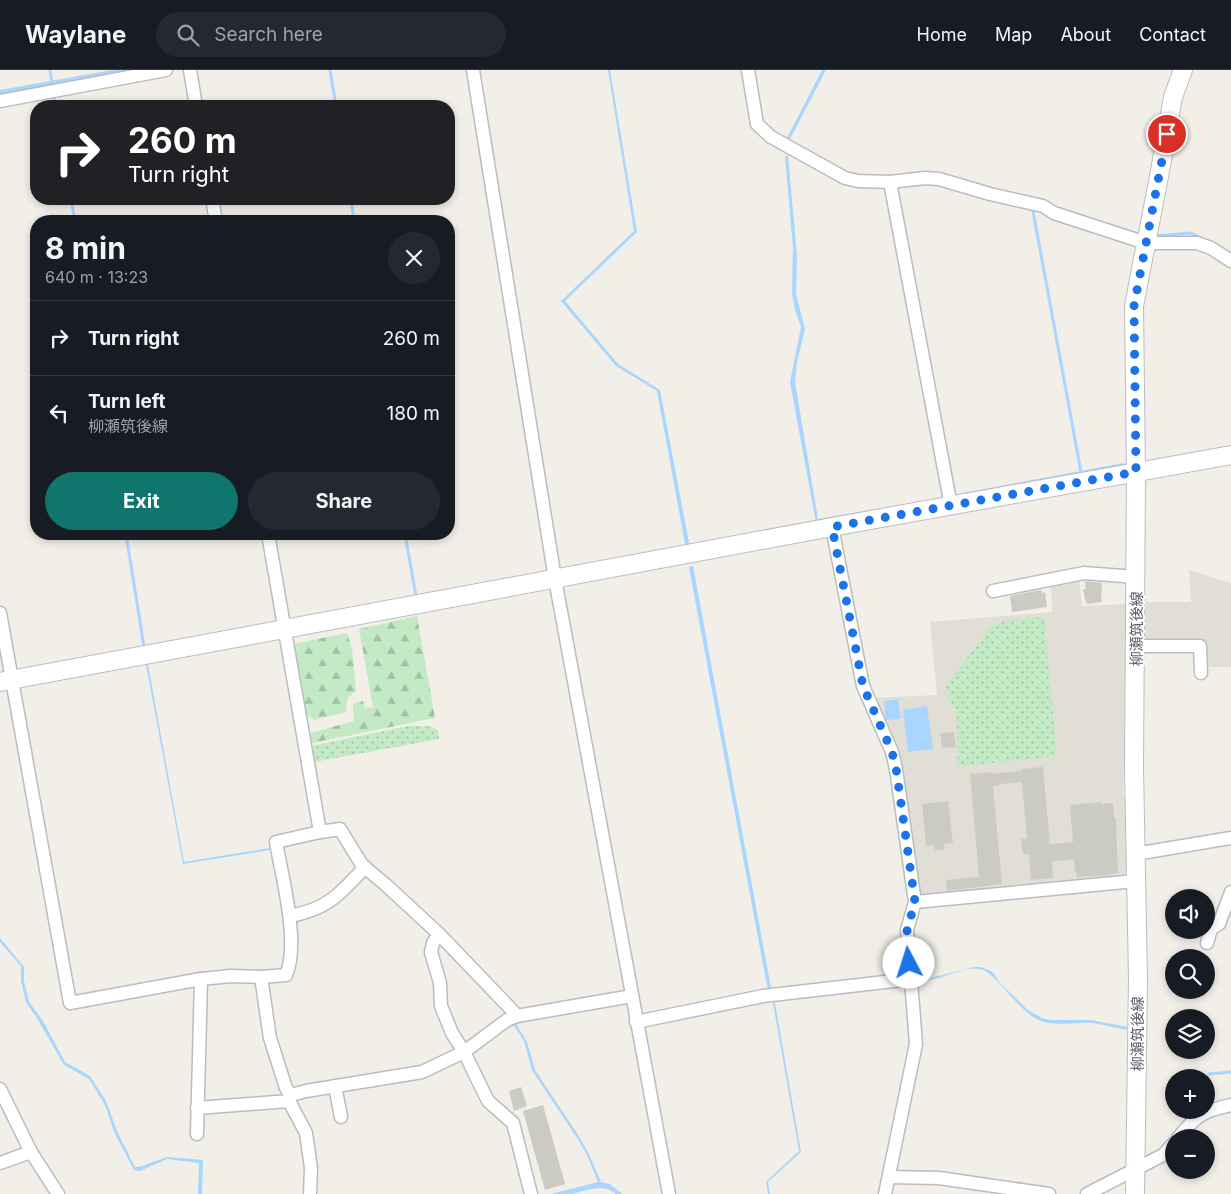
<!DOCTYPE html>
<meta charset="utf-8">
<style>
body{margin:0;font-family:Inter,"Noto Sans JP",sans-serif;background:#242831;color:#f1f3f6;height:100vh;display:flex;flex-direction:column;font-size:19px;white-space:nowrap}
*{box-sizing:border-box;margin:0}
p{font-size:16px;color:#9ea1a6}
.icon{flex:none;width:28px;height:28px;fill:none;stroke:currentColor;stroke-width:2;stroke-linecap:round;stroke-linejoin:round}
.map{position:relative;flex:1;overflow:hidden}
.details{position:absolute;left:30px;top:145px;width:425px;height:325px;display:flex;flex-direction:column;background:#171b24;border-radius:20px;box-shadow:0 2px 8px #0003}
.details>*{flex:none}
.hud{position:absolute;left:30px;top:30px;width:425px;height:105px;border-radius:20px;box-shadow:0 2px 8px #0003;background:#202124;color:#fff;overflow:hidden}
.tools{position:absolute;left:1165px;top:819px;display:grid;gap:10px}
.tools a{display:grid;place-items:center;width:50px;height:50px;border-radius:50%;background:#171b24;box-shadow:0 2px 8px #0003;font-size:25px}
.pin{position:absolute;display:grid;place-items:center;width:42px;height:42px;color:#fff;margin:-21px;border:2px solid #fff;border-radius:50%;box-shadow:0 1px 5px #0007}
.me{position:absolute;width:55px;margin:-28px;rotate:355deg;stroke-linejoin:round;filter:drop-shadow(0 0 4px #0008)}
.turn{display:flex;align-items:center;gap:18px;height:105px;padding:0 15px;font-size:22px}
.turn .icon{width:65px;height:65px;stroke-width:2.5}
.turn b{display:block;font-size:35px;line-height:42px}
.round{display:grid;place-items:center;flex:none;width:52px;height:52px;border-radius:26px;background:#242831}
.head{display:flex;align-items:center;justify-content:space-between;height:85px;padding:0 15px}
h1{font-size:30px;font-weight:700;line-height:38px}
.action{display:flex;gap:10px;margin-top:auto;padding:10px 15px}
.action a{flex:1;height:58px;border-radius:30px;background:#0f766e;color:#fff;font-size:20px;font-weight:700;line-height:58px;text-align:center}
.action a+a{background:#242831;color:#f1f3f6}
ul{padding:0;list-style:none}
li{display:flex;align-items:center;gap:15px;height:75px;padding:0 15px;border-top:1px solid #363941}
li div{flex:1}
li b{display:block;font-size:19px}
li em{font-style:normal}
header{display:flex;align-items:center;gap:30px;box-sizing:border-box;height:70px;padding:0 25px;background:#171b24;border-bottom:1px solid #363941}
header strong{font-size:24px}
nav{display:flex;gap:28px;margin-inline-start:auto;font-size:18px}
.search{width:350px;height:45px;background:#242831;display:flex;align-items:center;gap:12px;box-sizing:border-box;padding:0 18px;border-radius:28px;color:#9ea1a6;font-size:19px}
.map>svg:first-child{display:block}
.education{fill:#e1dfd5}
.grass{fill:url(#grass-dots)}
.forest{fill:url(#forest-firs)}
.water{fill:#a9d6ff}
.lines{fill:none;stroke-linecap:round;stroke-linejoin:round}
.stream{stroke:#a9d6ff;stroke-width:3}
.building{fill:#cccbc3}
.street-casing{stroke:#b9bcc1;stroke-width:15}
.secondary-casing{stroke:#babdc3;stroke-width:20}
.street{stroke:#fff;stroke-width:12}
.secondary{stroke:#fff;stroke-width:18}
.route{stroke:#1a73e8;stroke-width:9;stroke-dasharray:0 16.2}
.labels{text-anchor:middle;dominant-baseline:central;stroke-width:4;stroke-linejoin:round;paint-order:stroke}
.street-label{font-size:15px;fill:#5e6268;stroke:#fff}
</style>
<header>
<strong>Waylane</strong>
<div class="search"><svg class="icon" aria-label="search" viewBox="0 0 24 24"><circle cx="10" cy="10" r="6"/><path d="M15 15l6 6"/></svg>Search here</div>
<nav><a>Home</a><a>Map</a><a>About</a><a>Contact</a></nav>
</header>
<div class="map">
<svg width="1231" height="1124" viewBox="0 0 1231 1124">
<defs>
<pattern id="grass-dots" width="8" height="8" patternUnits="userSpaceOnUse" patternTransform="scale(1.25)"><rect width="8" height="8" fill="#c3eac4"/><path d="M2 2h.1M6 6h.1" fill="none" stroke="#a2c1a3" stroke-width="1.8" stroke-linecap="round"/></pattern>
<pattern id="forest-firs" width="22" height="20" patternUnits="userSpaceOnUse" patternTransform="scale(1.25)"><rect width="22" height="20" fill="#c3eac4"/><path d="M5 1l3.5 6h-7zM16 11l3.5 6h-7z" fill="#a2c1a3"/></pattern>
</defs>
<rect width="100%" height="100%" fill="#f1efe7"/>
<g class="education">
<polygon points="1189,500 1231,513 1231,597 1204,597 1204,573 1138,572 1139,532 1191,532"/>
<polygon points="1079,508 1082,536 1128,534 1127,698 1124,698 1123,726 1126,728 1126,802 1122,807 920,826 901,703 873,628 937,625 930,552 1052,542 1051,513"/>
</g>
<g class="grass">
<polygon points="1044,547 1057,686 957,697 958,675 956,639 950,636 946,616 991,556 1011,549"/>
<polygon points="408,656 430,656 438,660 439,669 314,692 311,676"/>
</g>
<g class="forest">
<polygon points="417,546 435,648 312,673 310,663 354,651 353,634 363,631 365,638 373,637 359,559"/>
<polygon points="347,563 352,579 356,621 348,627 346,642 314,650 306,644 293,574"/>
</g>
<g class="water">
<polygon points="112,0 137,0 0,24 0,20"/>
<polygon points="608,0 610,0 637,162 565,231 618,294 660,320 690,478 686,479 657,321 616,296 561,231 634,161"/>
<polygon points="822,0 826,0 789,71 786,70"/>
<polygon points="785,86 788,86 797,185 796,224 805,259 797,292 795,312 818,449 942,428 942,430 816,453 790,312 801,257 795,240 792,224 793,178"/>
<polygon points="1124,393 1125,396 958,427 957,424"/>
<polygon points="693,496 771,918 803,915 804,918 768,921 689,497"/>
<polygon points="146,594 148,594 184,792 269,778 270,780 183,794"/>
<polygon points="898,629 901,649 886,650 884,631"/>
<polygon points="927,636 933,679 908,682 903,640"/>
<polygon points="0,868 24,897 24,911 29,932 43,951 65,992 90,1006 106,1031 117,1061 135,1097 139,1097 167,1087 203,1090 202,1124 198,1124 199,1093 167,1089 140,1101 134,1100 114,1062 106,1037 89,1009 64,995 38,950 26,932 21,911 21,896 0,872"/>
<path d="M974,897H981L993,902L999,912L1028,940L1042,948L1050,950H1091L1128,957L1127,960C1116,958 1105,955 1093,953C1074,951 1051,959 1033,947C1017,937 996,905 983,900C962,892 938,917 916,907V904L926,909Z"/>
<polygon points="773,933 775,933 801,1082 768,1112 770,1124 768,1124 766,1112 799,1081"/>
<path d="M515,952L527,972L535,1000L578,1065L587,1080L601,1112L610,1114L622,1124H616C602,1112 587,1121 571,1124C564,1124 557,1124 551,1124L598,1112L586,1083L577,1068L532,1000L524,971L513,954Z"/>
</g>
<g class="lines">
<g class="stream">
<polyline points="50,0 52,13"/>
<polyline points="330,0 336,36"/>
<polyline points="54,28 56,36"/>
<polyline points="71,129 75,151"/>
<polyline points="351,129 354,151"/>
<polyline points="1033,141 1081,402"/>
<polyline points="1155,166 1191,163 1205,170"/>
<polyline points="126,464 144,577"/>
<polyline points="405,464 416,526 432,523"/>
<polyline points="1209,1004 1231,1002"/>
</g>
</g>
<g class="building">
<polygon points="1085,511 1102,513 1102,521 1101,521 1102,532 1087,534 1085,530 1083,519 1086,519"/>
<polygon points="1041,520 1042,523 1045,522 1047,537 1012,542 1010,526"/>
<polygon points="954,662 956,677 942,678 940,663"/>
<polygon points="1043,697 1050,774 1073,772 1070,735 1101,732 1101,734 1113,733 1114,748 1116,748 1118,803 1110,804 1110,805 1077,807 1076,802 1075,801 1074,789 1052,792 1053,808 1031,810 1029,784 1023,784 1021,769 1027,769 1022,712 1001,714 1001,715 993,716 1002,814 947,821 946,810 979,807 970,704 992,702 992,704 1021,701 1021,699"/>
<polygon points="948,731 953,773 944,774 945,779 935,780 934,775 926,776 922,734"/>
<polygon points="521,1017 527,1036 514,1041 509,1021"/>
<polygon points="543,1035 565,1114 545,1120 523,1041"/>
</g>
<g class="lines">
<g class="street-casing">
<g id="street">
<polyline points="190,0 196,36"/>
<polyline points="473,0 555,509 669,1124"/>
<polyline points="748,0 757,54 771,67 845,108 858,111 890,112 951,436"/>
<polyline points="0,31 166,0"/>
<polyline points="890,112 925,108 939,109 990,124 1043,136 1054,143 1146,173 1197,173 1211,178 1231,191"/>
<polyline points="212,129 216,151"/>
<polyline points="832,457 863,616 892,682 896,699 915,832 907,860 916,974 885,1124"/>
<polyline points="268,464 320,762"/>
<polyline points="993,521 1084,503 1136,507"/>
<path d="M0,543L70,933L201,909L231,906L261,907L286,905C300,873 282,807 276,772L320,762L340,759L362,795L386,815L439,864L510,938L517,946L632,926"/>
<polyline points="1135,576 1200,576 1201,603"/>
<polyline points="1135,784 1231,768"/>
<polyline points="915,832 1135,811"/>
<path d="M290,846C328,839 340,824 365,797"/>
<polyline points="439,864 433,873 431,882 440,913 441,936 452,963 464,982 488,1031 513,1053 531,1124"/>
<polyline points="1207,873 1211,859 1219,854 1231,822"/>
<polyline points="261,907 270,968 286,1018 291,1025"/>
<polyline points="636,952 763,926 911,909"/>
<polyline points="335,1016 341,1047"/>
<polyline points="0,1019 31,1082 58,1124"/>
<polyline points="197,1038 289,1031"/>
<polyline points="197,1064 201,909"/>
<path d="M1178,1068C1197,1045 1202,1041 1231,1035"/>
<polyline points="0,1093 31,1082"/>
<polyline points="889,1107 939,1108 1049,1124"/>
<polyline points="310,1124 311,1098 306,1063 289,1031 291,1025 306,1021 422,1002 464,982 507,950 517,946"/>
<polyline points="1087,1124 1163,1085 1174,1073"/>
</g>
</g>
<g class="secondary-casing">
<g id="secondary">
<polyline points="0,612 832,457 1231,385"/>
<polyline points="1135,1124 1138,910 1134,698 1136,403 1134,236 1160,101 1173,27 1183,0"/>
</g>
</g>
<use href="#street" class="street"/>
<use href="#secondary" class="secondary"/>
</g>
<g class="lines">
<polyline class="route" points="909,893 907,860 915,832 896,698 892,682 863,616 832,457 1136,402 1134,236 1167,64"/>
</g>
<g class="labels">
<g class="street-label">
<text transform="translate(1136 559) rotate(-90)">柳瀬筑後線</text>
<text transform="translate(1137 964) rotate(-90)">柳瀬筑後線</text>
</g>
</g>
</svg>
<div class="tools">
<a><svg class="icon" aria-label="sound" viewBox="0 0 24 24"><path d="M4 9h4l5-4v14l-5-4H4zM17 9q2 3 0 6"/></svg></a>
<a><svg class="icon" aria-label="search" viewBox="0 0 24 24"><circle cx="10" cy="10" r="6"/><path d="M15 15l6 6"/></svg></a>
<a><svg class="icon" aria-label="layers" viewBox="0 0 24 24"><path d="M12 4l9 5-9 5-9-5zM3 14l9 5 9-5"/></svg></a>
<a>+</a>
<a>−</a>
</div>
<div class="pin" style="left:1167px;top:64px;background:#d93025"><svg class="icon" aria-label="arrive" viewBox="0 0 24 24"><path d="M6 21V4h12l-3 4 3 4H6"/></svg></div>
<svg class="me" style="left:909px;top:893px" viewBox="-20 -20 40 40"><circle r="19" fill="#fff"/><path d="M0-13L10 11 0 6-10 11z" fill="#1a73e8"/></svg>
<div class="hud">
<div class="turn"><svg class="icon" aria-label="right" viewBox="0 0 24 24"><path d="M7 20v-9h11M14 6l5 5-5 5"/></svg><div><b>260 m</b>Turn right</div></div>
</div>
<section class="details">
<div class="head"><div><h1>8 min</h1><p>640 m · 13:23</p></div><a class="round"><svg class="icon" aria-label="close" viewBox="0 0 24 24"><path d="M6 6l12 12M18 6L6 18"/></svg></a></div>
<ul>
<li><svg class="icon" aria-label="right" viewBox="0 0 24 24"><path d="M7 20v-9h11M14 6l5 5-5 5"/></svg><div><b>Turn right</b></div><em>260 m</em></li>
<li><svg class="icon" aria-label="left" viewBox="0 0 24 24"><path d="M17 20v-9H6M10 6l-5 5 5 5"/></svg><div><b>Turn left</b><p>柳瀬筑後線</p></div><em>180 m</em></li>
</ul>
<div class="action"><a>Exit</a><a>Share</a></div>
</section>
</div>
